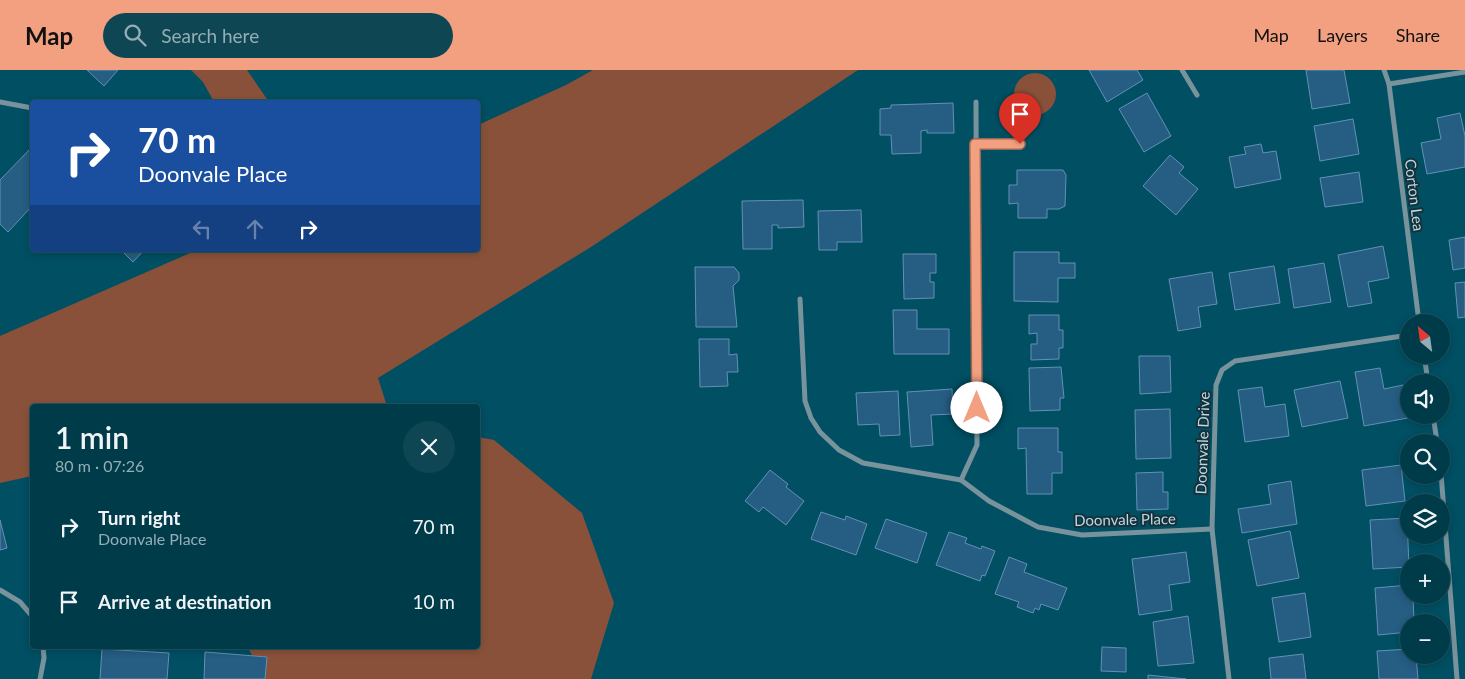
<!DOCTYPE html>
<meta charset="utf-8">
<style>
body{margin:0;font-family:Lato,sans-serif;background:#0e4654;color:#f1f3f6;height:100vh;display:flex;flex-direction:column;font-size:19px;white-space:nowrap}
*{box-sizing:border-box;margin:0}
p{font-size:16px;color:#95adb5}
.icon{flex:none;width:28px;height:28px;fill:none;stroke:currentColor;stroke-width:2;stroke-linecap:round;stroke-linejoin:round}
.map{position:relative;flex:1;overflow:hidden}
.details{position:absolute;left:30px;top:334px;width:450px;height:245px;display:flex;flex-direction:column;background:#003b4a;border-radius:5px;box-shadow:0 2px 8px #0003,0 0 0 1px #225562}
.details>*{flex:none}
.top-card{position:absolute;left:30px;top:30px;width:450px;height:152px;border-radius:5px;box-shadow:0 2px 8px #0003,0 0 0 1px #225562;background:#1a4fa0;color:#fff;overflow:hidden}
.needle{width:32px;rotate:331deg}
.tools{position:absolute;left:1400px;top:244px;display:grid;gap:10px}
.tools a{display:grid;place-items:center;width:50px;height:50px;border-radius:50%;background:#003b4a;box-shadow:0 2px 8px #0003,0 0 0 1px #225562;font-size:25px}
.pin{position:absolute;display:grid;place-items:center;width:42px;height:42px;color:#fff;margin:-51px -21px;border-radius:50% 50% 50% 0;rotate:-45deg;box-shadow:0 0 5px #0007}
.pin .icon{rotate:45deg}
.me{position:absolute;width:55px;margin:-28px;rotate:0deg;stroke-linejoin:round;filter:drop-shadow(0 0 4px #0008)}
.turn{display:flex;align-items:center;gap:18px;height:105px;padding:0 25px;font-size:22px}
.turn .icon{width:65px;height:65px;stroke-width:2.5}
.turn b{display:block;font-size:35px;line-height:42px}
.lanes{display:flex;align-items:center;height:48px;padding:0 25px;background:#0003;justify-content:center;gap:25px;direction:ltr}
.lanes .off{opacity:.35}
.round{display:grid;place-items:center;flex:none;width:52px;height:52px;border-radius:26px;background:#0e4654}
.summary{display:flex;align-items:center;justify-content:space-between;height:85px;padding:0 25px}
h1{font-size:30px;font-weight:600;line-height:38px}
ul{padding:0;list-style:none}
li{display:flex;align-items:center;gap:15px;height:75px;padding:0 25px}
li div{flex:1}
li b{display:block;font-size:19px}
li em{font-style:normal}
header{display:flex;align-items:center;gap:30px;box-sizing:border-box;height:70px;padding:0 25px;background:#f2a080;color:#111}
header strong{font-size:24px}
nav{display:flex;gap:28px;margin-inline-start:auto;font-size:18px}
.search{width:350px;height:45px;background:#0e4654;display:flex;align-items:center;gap:12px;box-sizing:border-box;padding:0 18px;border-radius:28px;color:#95adb5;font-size:19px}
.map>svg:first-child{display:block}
.green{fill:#89513a}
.building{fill:#265d83;stroke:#6391b5}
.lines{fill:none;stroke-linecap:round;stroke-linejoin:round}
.minor{stroke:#79939d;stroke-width:5}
.route-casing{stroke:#9d6853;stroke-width:12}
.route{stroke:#f2a080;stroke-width:9}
.labels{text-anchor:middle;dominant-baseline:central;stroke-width:4;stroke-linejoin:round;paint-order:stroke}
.street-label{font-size:15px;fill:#b9d8e3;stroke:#16313a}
</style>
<header>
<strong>Map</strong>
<div class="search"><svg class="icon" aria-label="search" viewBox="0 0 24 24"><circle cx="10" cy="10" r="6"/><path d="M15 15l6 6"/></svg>Search here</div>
<nav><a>Map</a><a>Layers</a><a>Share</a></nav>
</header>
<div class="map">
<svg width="1465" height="609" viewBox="0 0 1465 609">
<rect width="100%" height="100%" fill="#004f63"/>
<g class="green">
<polygon points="191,0 247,0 269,32 214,32 203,12"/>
<polygon points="593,0 858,0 591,177 378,308 387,336 32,336 32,406 0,413 0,266 197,180 478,180 478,55 566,15"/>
<circle cx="1035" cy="24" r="21"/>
<polygon points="478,367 494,370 582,443 614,533 591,609 265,609 247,576 478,576"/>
</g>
<g class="building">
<polygon points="87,0 118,0 104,16"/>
<polygon points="1089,0 1137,0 1143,10 1107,32"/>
<polygon points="1306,0 1344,0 1350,33 1312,39"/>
<polygon points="1147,23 1171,66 1144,82 1119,39"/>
<polygon points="953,33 954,63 927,63 927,60 921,61 921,83 892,84 891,65 880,65 880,39 891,38 891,35"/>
<polygon points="1460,43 1465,66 1465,97 1427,104 1421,73 1441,69 1437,48"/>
<polygon points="1353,49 1359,84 1320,91 1314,56"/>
<polygon points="1261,74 1263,83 1276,81 1281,109 1235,118 1229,87 1246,84 1244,77"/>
<polygon points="32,77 32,136 8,162 0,154 0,110"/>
<polygon points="1170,85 1184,97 1179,103 1198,119 1176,145 1143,116"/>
<polygon points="1017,100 1063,100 1066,105 1065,136 1059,139 1047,139 1047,148 1018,148 1018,133 1009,134 1009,115 1017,115"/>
<polygon points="1359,102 1363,132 1325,137 1320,108"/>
<polygon points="803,130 804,157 778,158 778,155 772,155 772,179 743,179 742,131"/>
<polygon points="861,140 862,172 837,172 837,180 819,180 818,141"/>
<polygon points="1465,167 1465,198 1453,200 1449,170"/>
<polygon points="1383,176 1389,208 1368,212 1372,233 1348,237 1338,185"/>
<polygon points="121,180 144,180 133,192"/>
<polygon points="1014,182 1059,182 1059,193 1075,193 1075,208 1058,208 1058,232 1014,231"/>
<polygon points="903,184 936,184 936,203 930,203 930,212 934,212 934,228 904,229"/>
<polygon points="1324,193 1331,232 1294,238 1288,199"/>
<polygon points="1274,196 1280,233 1235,240 1229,203"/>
<polygon points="695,197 734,197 739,203 739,210 733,216 737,257 696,257"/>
<polygon points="1212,202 1217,234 1198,237 1201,257 1178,261 1169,209"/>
<polygon points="1465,212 1465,247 1458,248 1455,213"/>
<polygon points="893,240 917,240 917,259 949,259 949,284 894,284"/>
<polygon points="1029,245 1059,245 1059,260 1063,260 1063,278 1059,278 1059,289 1031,290 1031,274 1037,274 1037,263 1029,264"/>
<polygon points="699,269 729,269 729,285 737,284 738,302 727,302 728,316 700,317"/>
<polygon points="1139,286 1170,286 1171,322 1140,324"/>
<polygon points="1061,297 1064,328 1060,328 1060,340 1030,341 1029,298"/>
<polygon points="1380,298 1384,319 1403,315 1408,348 1364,356 1355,302"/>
<polygon points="1340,311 1348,348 1302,357 1294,320"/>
<polygon points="1262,317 1265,337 1285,334 1289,366 1245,372 1238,320"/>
<polygon points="952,319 953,344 931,345 933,375 911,377 907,322"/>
<polygon points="898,321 900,365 880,366 879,354 858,355 856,323"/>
<polygon points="1170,339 1171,388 1136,389 1135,340"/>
<polygon points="1018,358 1058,358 1058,382 1062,382 1062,403 1052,403 1052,424 1027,424 1026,378 1018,379"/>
<polygon points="1401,395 1405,431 1366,436 1362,400"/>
<polygon points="770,400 788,414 786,417 804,431 786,455 763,437 759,442 745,431"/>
<polygon points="1163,402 1163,422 1168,422 1168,439 1137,440 1136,403"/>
<polygon points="1291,411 1297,454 1242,463 1238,439 1271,434 1268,415"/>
<polygon points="821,442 845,450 846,446 867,454 856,485 811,469"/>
<polygon points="1407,448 1409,497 1373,499 1370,450"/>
<polygon points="886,449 927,463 917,493 875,478"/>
<polygon points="0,450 7,478 0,480"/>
<polygon points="1290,461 1299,508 1257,516 1248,470"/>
<polygon points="949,462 967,468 965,473 981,479 982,476 995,481 985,506 982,505 980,511 936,495"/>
<polygon points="1186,482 1190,512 1169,515 1172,540 1139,545 1132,489"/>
<polygon points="1009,487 1027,494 1024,502 1067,518 1058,540 1041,534 1039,540 1035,538 1033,543 1017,537 1019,532 995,524"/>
<polygon points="1409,515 1409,525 1413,525 1414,552 1409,552 1409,562 1378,565 1375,518"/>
<polygon points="1305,523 1311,567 1279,572 1272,528"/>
<polygon points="1188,546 1194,593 1158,596 1153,552"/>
<polygon points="1102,577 1126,578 1126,602 1101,601"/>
<polygon points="102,579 169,583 167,609 100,609"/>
<polygon points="1409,579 1409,585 1416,585 1418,609 1379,609 1377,581"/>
<polygon points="205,582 267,587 265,609 204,609"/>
<polygon points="1303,584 1306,609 1271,609 1269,588"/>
<polygon points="1148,605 1186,609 1148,609"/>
</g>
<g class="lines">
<g class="minor">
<polyline points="1182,0 1197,25"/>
<polyline points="1384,0 1389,14 1419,252"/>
<polyline points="1389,14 1465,2"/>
<polyline points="0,32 32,38"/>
<polyline points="975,74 1021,74"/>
<polyline points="800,229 805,331 811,348 820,362 839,380 863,393 961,410 989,431 1038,457 1082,465 1212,459"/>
<polyline points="1424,285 1428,312"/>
<polyline points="1433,345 1437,372"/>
<polyline points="1441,403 1457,609"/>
<polyline points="961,410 977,375 976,32"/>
<polyline points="0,520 20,532 32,546"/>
<polyline points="40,609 44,588 43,576"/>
<polyline points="1229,609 1212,459 1216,315 1222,300 1235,291 1409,265"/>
</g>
</g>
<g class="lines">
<g class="route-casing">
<polyline id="route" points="977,338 975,74 1020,74"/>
</g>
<use href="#route" class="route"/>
</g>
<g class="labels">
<g class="street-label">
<text transform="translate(1415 125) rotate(83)">Corton Lea</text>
<text transform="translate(1202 373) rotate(-88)">Doonvale Drive</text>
<text transform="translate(1125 449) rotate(-1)">Doonvale Place</text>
</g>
</g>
</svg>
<div class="tools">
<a><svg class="needle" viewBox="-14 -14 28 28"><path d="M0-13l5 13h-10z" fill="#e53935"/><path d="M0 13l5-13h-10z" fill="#95adb5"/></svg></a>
<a><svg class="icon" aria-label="sound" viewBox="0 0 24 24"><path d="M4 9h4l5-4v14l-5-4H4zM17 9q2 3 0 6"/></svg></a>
<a><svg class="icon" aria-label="search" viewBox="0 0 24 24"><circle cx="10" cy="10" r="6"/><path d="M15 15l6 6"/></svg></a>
<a><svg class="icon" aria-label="layers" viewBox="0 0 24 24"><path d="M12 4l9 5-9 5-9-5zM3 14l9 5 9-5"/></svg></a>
<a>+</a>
<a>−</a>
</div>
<div class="pin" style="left:1020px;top:74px;background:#d93025"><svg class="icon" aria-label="arrive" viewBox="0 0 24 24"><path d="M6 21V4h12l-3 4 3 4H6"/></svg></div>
<svg class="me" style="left:977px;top:338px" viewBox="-20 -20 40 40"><circle r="19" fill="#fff"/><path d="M0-13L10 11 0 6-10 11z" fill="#f2a080"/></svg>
<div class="top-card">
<div class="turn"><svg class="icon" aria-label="right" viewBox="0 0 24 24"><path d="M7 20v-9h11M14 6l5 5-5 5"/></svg><div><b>70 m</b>Doonvale Place</div></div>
<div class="lanes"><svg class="icon off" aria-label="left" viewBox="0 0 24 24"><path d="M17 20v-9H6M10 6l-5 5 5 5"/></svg><svg class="icon off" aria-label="ahead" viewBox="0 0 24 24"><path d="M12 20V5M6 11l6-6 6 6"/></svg><svg class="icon" aria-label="right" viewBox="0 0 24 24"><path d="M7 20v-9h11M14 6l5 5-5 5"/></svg></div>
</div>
<section class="details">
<div class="summary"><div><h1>1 min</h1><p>80 m · 07:26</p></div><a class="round"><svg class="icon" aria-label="close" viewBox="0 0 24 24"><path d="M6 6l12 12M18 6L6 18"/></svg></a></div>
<ul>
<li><svg class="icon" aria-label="right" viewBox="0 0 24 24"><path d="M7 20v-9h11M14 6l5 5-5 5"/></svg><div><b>Turn right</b><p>Doonvale Place</p></div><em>70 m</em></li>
<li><svg class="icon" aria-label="arrive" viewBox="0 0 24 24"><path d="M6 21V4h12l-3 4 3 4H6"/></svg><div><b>Arrive at destination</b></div><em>10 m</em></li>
</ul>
</section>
</div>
